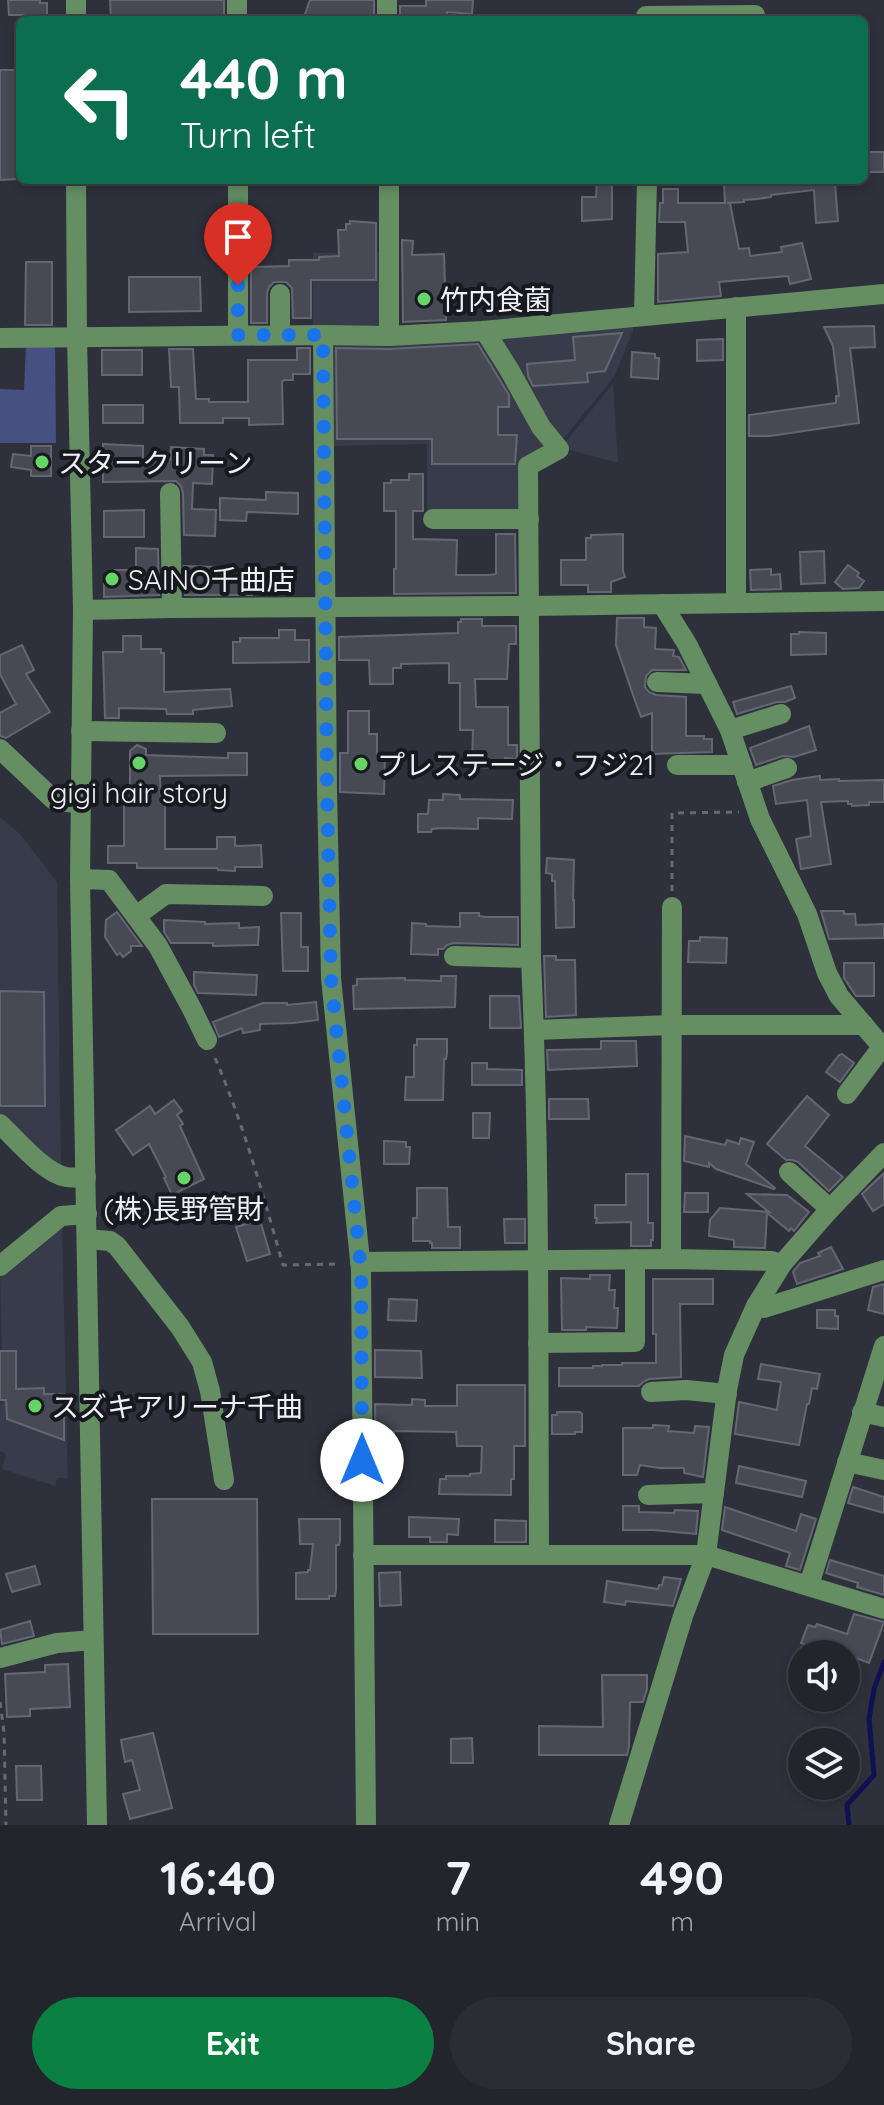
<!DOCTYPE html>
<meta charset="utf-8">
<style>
body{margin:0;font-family:Quicksand,"Noto Sans JP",sans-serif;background:#2a2d34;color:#f1f3f6;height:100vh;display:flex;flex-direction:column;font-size:30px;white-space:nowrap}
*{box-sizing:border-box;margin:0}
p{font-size:26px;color:#a2a5a9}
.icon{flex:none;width:44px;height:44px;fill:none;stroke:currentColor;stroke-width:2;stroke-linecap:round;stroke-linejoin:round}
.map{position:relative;height:1825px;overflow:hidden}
.sheet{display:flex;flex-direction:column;background:#22252c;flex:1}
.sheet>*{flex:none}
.banner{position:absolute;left:16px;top:16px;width:852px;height:168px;border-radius:12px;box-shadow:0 4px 12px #0003,0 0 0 2px #3f4248;background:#0b6e4f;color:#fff;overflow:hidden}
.tools{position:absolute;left:788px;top:1640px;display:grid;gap:16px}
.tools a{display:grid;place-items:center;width:72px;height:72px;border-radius:50%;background:#22252c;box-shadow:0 4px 12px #0003,0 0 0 2px #3f4248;font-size:40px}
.pin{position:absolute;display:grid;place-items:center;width:68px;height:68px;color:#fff;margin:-82px -34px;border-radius:50% 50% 50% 0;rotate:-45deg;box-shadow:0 0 8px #0007}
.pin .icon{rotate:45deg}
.me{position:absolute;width:88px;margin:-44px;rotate:0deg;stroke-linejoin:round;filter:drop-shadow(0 0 6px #0008)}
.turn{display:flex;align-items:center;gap:28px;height:168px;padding:0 32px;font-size:36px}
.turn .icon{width:104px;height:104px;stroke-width:2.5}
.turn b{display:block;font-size:56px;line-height:68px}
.eta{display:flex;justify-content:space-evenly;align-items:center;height:136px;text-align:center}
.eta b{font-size:48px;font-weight:800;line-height:56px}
.action{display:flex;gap:16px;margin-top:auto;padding:16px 32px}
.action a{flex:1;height:92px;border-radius:48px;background:#0b8043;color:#fff;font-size:32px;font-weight:800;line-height:92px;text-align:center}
.action a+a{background:#2a2d34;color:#f1f3f6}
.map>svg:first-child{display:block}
.built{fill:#373b4a}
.green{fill:#465181}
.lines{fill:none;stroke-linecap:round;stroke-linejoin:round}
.stream{stroke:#101152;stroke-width:5}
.building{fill:#474a54;stroke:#646772;stroke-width:2}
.path{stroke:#686a73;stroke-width:3;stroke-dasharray:6 6;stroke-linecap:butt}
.minor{stroke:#658e63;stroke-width:20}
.route{stroke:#1a73e8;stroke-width:14;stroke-dasharray:0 25.2}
.poi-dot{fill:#66d467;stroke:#18191e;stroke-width:3}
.labels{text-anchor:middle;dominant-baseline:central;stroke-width:8;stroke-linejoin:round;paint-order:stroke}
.poi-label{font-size:28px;fill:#eef0f6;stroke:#18191e;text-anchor:start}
</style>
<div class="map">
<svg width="884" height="1825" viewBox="0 0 884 1825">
<rect width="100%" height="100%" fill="#2e313b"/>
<g class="built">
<polygon points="383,252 383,327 313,327 313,253"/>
<polygon points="633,326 633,331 614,377 565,437 560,440 495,340"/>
<polygon points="482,340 549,445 518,515 427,514 427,444 332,446 330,343"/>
<polygon points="613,384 618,463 567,449 562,443 567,440"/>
<polygon points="0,817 20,834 57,882 61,1169 0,1120"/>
<polygon points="62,1224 68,1478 57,1478 55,1486 2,1469 6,1454 0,1451 0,1404 3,1403 0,1274"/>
</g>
<polygon class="green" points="26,345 55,346 56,443 0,443 0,389 24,390"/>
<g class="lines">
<polyline class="stream" points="849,1825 847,1805 874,1775 869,1719 874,1689 884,1662"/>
</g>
<g class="building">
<polygon points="8,0 40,0 40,3 47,3 47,19 28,19 28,15 9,15"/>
<polygon points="110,0 224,0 224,20 111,20"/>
<polygon points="310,0 374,0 374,20 303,20"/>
<polygon points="426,0 473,0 472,14 447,12 447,20 400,20 400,6 426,6"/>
<polygon points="0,70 16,70 16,74 20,74 20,179 0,180"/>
<rect x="868" y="152" width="16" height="20"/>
<polygon points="597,180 612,180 612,219 582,221 582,197 596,197"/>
<polygon points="728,180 820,180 820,184 835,183 838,221 816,223 814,190 771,195 771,197 758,199 744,200 744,202 727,203 730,203 739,249 749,248 750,256 782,252 781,247 802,243 811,279 790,284 788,276 719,282 721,296 658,302 658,254 688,252 685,222 659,222 660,203 663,203 663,189 678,189 678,203 725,203 724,184 728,183"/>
<polygon points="350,221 376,223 376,280 311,280 311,318 293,318 292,288 286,282 274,282 269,287 267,293 267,323 251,323 251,267 289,266 289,260 319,260 319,257 339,256 338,230 346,230 346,224 350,224"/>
<polygon points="402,240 413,241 412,255 444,254 446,320 403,322"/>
<polygon points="26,262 52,262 52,325 25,325"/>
<polygon points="129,277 200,277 201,311 129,312"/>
<polygon points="874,326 875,347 850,348 859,423 770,436 749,436 749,415 836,403 836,396 839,396 833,346 824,327"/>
<polygon points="622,333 605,371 587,373 588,382 533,386 528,376 527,364 575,360 573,337"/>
<polygon points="723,339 723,360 697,361 697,340"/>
<polygon points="478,344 509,395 509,407 498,407 498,435 517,435 515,464 432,464 432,439 337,439 336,348 389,349"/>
<polygon points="297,348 310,348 310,374 293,374 293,380 284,380 282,382 283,424 249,425 249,418 223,418 223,423 180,423 179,387 171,387 169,349 193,349 196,399 209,399 209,402 248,402 248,360 297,360"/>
<rect x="102" y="350" width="40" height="25"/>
<polygon points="632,352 655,354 655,358 659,358 658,379 631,377"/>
<rect x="103" y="405" width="40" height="18"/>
<polygon points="103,444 143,446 143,459 170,460 171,447 204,449 204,455 213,455 212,484 193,483 192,509 216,510 215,536 184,535 183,493 181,486 176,481 103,482"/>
<polygon points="31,446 51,446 51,476 31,476 31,470 11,467 13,454 31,456"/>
<polygon points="409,474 423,474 423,511 413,511 413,539 457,540 456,575 489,575 496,574 496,534 515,534 516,593 394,594 394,569 396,569 396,511 384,511 384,483 391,483 391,480 409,480"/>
<polygon points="266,492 298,493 298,514 247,512 246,521 220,520 220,498 266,500"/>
<polygon points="144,510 144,537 104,537 104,511"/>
<polygon points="623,534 623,571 625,577 611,582 611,592 588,592 588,585 561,585 561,560 586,560 586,538 591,538 591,535"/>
<polygon points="136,548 158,549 159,595 104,597 104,577 108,577 108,572 115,572 115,570 136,570"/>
<polygon points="824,551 825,583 801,584 800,552"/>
<polygon points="848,565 859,573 857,576 864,581 859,588 843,589 835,582"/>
<polygon points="184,566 217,567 216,576 253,577 252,595 185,595"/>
<polygon points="771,569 771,575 780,574 781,589 751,590 750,570"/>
<polygon points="617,618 644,618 644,627 656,628 655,649 674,650 673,656 679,657 686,670 652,670 646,676 645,687 649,692 656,695 686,697 686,736 704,736 704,739 712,739 712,752 652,754 652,713 641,717 633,695 616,645"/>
<polygon points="461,619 482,619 482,626 516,626 516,644 509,644 507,679 475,679 476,707 508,707 508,745 517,745 517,759 505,758 505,768 472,767 473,730 460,730 460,683 449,683 449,663 401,664 401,668 393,668 393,684 370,684 369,660 339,660 339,637 458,633 458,622 461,622"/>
<polygon points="279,630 295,630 295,640 309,640 309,662 233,663 233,642 240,642 240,638 279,638"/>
<polygon points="799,632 826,633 826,654 791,655 791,634 799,634"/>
<polygon points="123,636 141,636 141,649 161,649 161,653 164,653 164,692 230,689 232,706 193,710 193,714 167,714 166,709 119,708 119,718 105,718 103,652 123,652"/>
<polygon points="22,645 34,670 26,674 50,712 6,738 0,736 0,713 16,704 0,674 0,655"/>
<polygon points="791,686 795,698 785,702 777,702 737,714 733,702"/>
<polygon points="348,711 369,711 369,734 377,734 377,754 385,754 384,794 340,792 340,753 348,753"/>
<polygon points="809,726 816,750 794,757 783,756 756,765 750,748"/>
<polygon points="137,745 146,749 146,755 228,758 228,753 247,753 247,775 160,776 161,803 165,803 165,849 217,849 217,837 235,837 235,846 261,845 262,867 235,867 235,871 218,870 217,868 137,868 137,863 108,863 108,846 124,846 124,803 130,803 130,751"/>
<polygon points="820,776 820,780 839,779 839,781 884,780 884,802 869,802 869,805 852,806 852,804 848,804 848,801 821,802 831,864 801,869 796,839 811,836 807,800 776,804 773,786 792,780"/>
<polygon points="443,794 460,795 460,799 513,800 512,819 478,818 478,829 441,828 432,829 431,832 418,832 418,814 428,814 429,800 443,800"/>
<polygon points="547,858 574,860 573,900 574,900 574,927 556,928 555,881 552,881 552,874 546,873"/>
<polygon points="821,911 844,911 844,914 855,914 856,925 884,924 884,938 829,939"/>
<polygon points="117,912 142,946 131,946 131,951 123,957 120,953 117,955 105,937 106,920"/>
<polygon points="281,913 301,913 301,947 308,947 308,971 283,971"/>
<polygon points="460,913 479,913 479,916 485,917 518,917 518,945 454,943 447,945 443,949 438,949 438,955 411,954 412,923 426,924 426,926 460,927"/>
<polygon points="164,920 205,922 205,924 239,923 239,928 259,927 258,945 213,946 213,943 171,943 164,932"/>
<polygon points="700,937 727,938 726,963 688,962 689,941 700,941"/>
<polygon points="544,956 556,956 556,960 575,960 576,1015 546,1017"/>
<polygon points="844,963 874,963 874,996 856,996 844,978"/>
<polygon points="194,972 257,975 256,995 198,993 194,985"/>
<polygon points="441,976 456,976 455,1007 354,1009 353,986 357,985 357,979 405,978 405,980 441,981"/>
<polygon points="0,991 44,992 45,1106 0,1106"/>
<polygon points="490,996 519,996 521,1028 490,1028"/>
<polygon points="316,1002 318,1020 293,1023 260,1024 260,1030 243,1033 242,1028 219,1037 213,1022 263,1003 287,1003 287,1005"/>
<polygon points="417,1039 447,1039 447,1054 446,1059 444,1059 443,1100 405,1100 406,1077 414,1077 414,1045 417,1045"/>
<polygon points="601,1041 636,1041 637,1066 548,1070 547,1050 601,1049"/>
<polygon points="842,1054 854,1063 840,1082 826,1072 839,1055"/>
<polygon points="472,1063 487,1063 487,1069 522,1070 522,1085 472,1085"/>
<polygon points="807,1096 829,1115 805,1146 843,1177 829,1191 798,1162 792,1160 786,1160 767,1144"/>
<polygon points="549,1099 588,1099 589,1119 549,1119"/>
<polygon points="174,1100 182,1111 177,1115 183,1124 180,1126 204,1179 172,1195 164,1178 166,1177 149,1144 133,1155 116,1130 150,1106 155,1114"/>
<polygon points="473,1113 490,1113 489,1138 473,1138"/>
<polygon points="685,1136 725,1145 727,1140 739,1144 741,1138 754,1142 746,1164 775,1188 774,1189 716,1169 709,1163 709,1167 684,1161"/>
<polygon points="384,1141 406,1142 406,1147 410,1147 409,1164 384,1164"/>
<polygon points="884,1173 884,1204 873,1211 862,1194"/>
<polygon points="626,1174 648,1174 648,1223 653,1223 653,1240 651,1240 651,1246 631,1246 631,1222 596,1223 597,1218 595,1218 595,1205 626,1205"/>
<polygon points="417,1188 447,1188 448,1227 460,1227 460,1248 432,1248 432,1243 430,1243 430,1241 413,1241 413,1218 417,1218"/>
<polygon points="685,1193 708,1193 708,1212 684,1212"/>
<polygon points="747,1194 787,1195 809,1212 794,1231 791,1228 789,1231 767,1213 765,1248 734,1247 734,1240 709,1236 710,1220 720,1208 769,1212"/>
<polygon points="504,1219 525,1219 525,1243 505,1243"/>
<polygon points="260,1220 270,1254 247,1261 236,1227"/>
<polygon points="831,1247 843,1269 797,1284 793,1272 800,1263 820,1256 818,1253"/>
<polygon points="590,1275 610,1275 609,1290 615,1290 614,1308 618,1308 617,1328 586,1327 586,1330 562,1330 561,1278 590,1279"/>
<polygon points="653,1279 713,1279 713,1304 680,1304 681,1377 649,1379 643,1382 639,1386 559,1386 559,1368 593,1368 593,1366 602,1366 602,1365 622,1365 622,1363 656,1363 656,1334 653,1334"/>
<polygon points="884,1284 884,1314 868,1310 873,1287"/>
<polygon points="389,1299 417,1300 416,1321 388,1320"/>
<polygon points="817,1310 835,1310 835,1316 838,1316 838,1329 817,1328"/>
<polygon points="375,1350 421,1351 422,1378 375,1377"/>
<polygon points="0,1351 16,1351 16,1389 44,1388 44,1394 64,1394 64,1440 7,1419 6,1400 0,1400"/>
<polygon points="761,1364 820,1374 817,1389 812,1388 809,1404 807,1404 799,1445 735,1434 739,1402 777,1410 781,1382 758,1379"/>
<polygon points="457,1385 525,1385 525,1446 514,1446 514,1479 511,1479 511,1495 439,1494 440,1479 446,1479 446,1476 470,1476 470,1474 481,1473 482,1446 457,1446 456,1432 394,1431 394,1436 387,1435 387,1455 376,1455 375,1404 412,1405 412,1399 425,1400 425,1406 457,1406"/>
<polygon points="557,1412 580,1412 582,1414 582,1432 575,1432 575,1434 552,1434 552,1415 557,1415"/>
<polygon points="653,1425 669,1426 668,1431 694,1433 695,1426 709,1427 703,1477 684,1473 684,1468 659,1468 640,1465 637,1475 623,1475 623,1428 653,1428"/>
<polygon points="739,1466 806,1481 802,1497 736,1483"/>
<polygon points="853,1487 884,1497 884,1513 848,1503"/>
<polygon points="152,1499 257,1499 258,1634 153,1634"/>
<polygon points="623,1506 639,1506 639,1512 674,1513 675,1510 698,1511 696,1534 653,1530 623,1530"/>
<polygon points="725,1507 796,1531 801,1514 816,1519 800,1570 786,1566 790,1553 722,1530"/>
<polygon points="409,1517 459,1519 458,1535 447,1534 447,1542 430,1542 430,1537 409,1537"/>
<polygon points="299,1519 340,1519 340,1541 339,1545 336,1545 336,1590 335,1596 329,1596 329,1599 296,1599 296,1573 308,1572 308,1570 310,1570 313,1544 300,1544"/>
<polygon points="495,1520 526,1521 526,1542 495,1542"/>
<polygon points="830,1560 884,1576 884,1595 857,1587 858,1583 826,1573"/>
<polygon points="35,1566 40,1584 12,1592 6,1574"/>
<polygon points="400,1572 401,1605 380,1606 379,1573"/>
<polygon points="664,1577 681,1579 673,1606 626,1601 625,1605 604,1602 607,1581 658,1589 659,1585 662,1585"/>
<polygon points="854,1614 884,1622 869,1663 846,1654 826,1654 801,1643 808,1625 815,1627 817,1624 847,1634"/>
<polygon points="30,1621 34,1636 2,1644 0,1630"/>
<polygon points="68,1664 70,1707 30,1709 30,1716 7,1717 5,1674 45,1672 45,1665"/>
<polygon points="602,1675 647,1675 647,1689 643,1702 630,1702 629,1746 627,1755 539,1755 539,1726 603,1727"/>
<polygon points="153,1733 172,1808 130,1819 123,1794 140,1790 132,1760 125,1762 121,1740"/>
<polygon points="472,1738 473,1763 451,1763 451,1739"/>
<polygon points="16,1766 41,1766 42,1800 17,1800"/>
</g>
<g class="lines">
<g class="path">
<polyline points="672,891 672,813 739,812"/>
<path d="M215,1058C244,1125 263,1195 283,1265L341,1264"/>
<polyline points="0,1702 4,1732 6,1825"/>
</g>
<g class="minor">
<polyline points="76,0 76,20"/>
<polyline points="237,0 237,20"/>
<polyline points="646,16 755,15"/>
<polyline points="387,20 387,0"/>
<polyline points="76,180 77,337 83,610 80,879 97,1825"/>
<polyline points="238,180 238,335"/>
<polyline points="389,180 389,336"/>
<polyline points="736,307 736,603"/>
<polyline points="644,315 647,180"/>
<path d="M485,331L510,371L541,427L559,449L528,466L531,958C540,1156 538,1355 539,1553"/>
<polyline points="280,335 280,294"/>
<polyline points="323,335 327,789 331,978 361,1270 366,1825"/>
<polyline points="0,338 323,335 389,336 482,331 884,294"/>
<polyline points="170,493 172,608"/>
<polyline points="433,519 529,519"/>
<polyline points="662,604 687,644 730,730 760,819 807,914 827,973 839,996 884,1049"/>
<polyline points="83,610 172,608 529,606 884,601"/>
<polyline points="657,682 707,684"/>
<polyline points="730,730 781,714"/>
<polyline points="81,731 216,733"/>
<polyline points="0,749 54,800 81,804"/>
<polyline points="677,765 742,765"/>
<polyline points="747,782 787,768"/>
<polyline points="80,879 109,880 158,946 192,1009 207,1040"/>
<polyline points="136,916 166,894 263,896"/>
<polyline points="454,956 531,958"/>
<polyline points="534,1030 672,1025 864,1025"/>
<polyline points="847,1094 882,1047"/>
<path d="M0,1124C16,1139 44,1173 66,1177C72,1178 79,1177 86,1177"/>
<polyline points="789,1172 830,1209"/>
<polyline points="87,1239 110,1241 117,1246 180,1327 202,1362 210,1391 224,1480"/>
<polyline points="671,1259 672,907"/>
<polyline points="360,1262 671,1259 772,1261 782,1264"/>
<polyline points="0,1266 61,1216 87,1214"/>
<polyline points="756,1306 764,1308 884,1270"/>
<polyline points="538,1343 635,1342 635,1259"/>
<polyline points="651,1392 686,1390 727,1394"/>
<polyline points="862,1412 884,1417"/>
<polyline points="847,1462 884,1470"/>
<polyline points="648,1495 714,1493"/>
<polyline points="363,1555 706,1555 884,1609"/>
<polyline points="809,1585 884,1346"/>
<polyline points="0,1658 57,1643 93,1640"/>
<polyline points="619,1825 683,1616 706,1555 727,1390 734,1355 756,1306 782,1264 830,1209 884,1153"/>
</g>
</g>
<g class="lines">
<polyline class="route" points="238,285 238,335 323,335 327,789 331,978 361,1270 362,1460"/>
</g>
<g class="poi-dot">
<circle cx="424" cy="299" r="8"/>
<circle cx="42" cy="462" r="8"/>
<circle cx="112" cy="579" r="8"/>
<circle cx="139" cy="763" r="8"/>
<circle cx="361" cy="764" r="8"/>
<circle cx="184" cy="1178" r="8"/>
<circle cx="35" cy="1406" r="8"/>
</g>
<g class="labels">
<g class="poi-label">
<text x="440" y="299">竹内食菌</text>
<text x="58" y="462">スタークリーン</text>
<text x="128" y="579">SAINO千曲店</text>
<text x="377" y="764">プレステージ・フジ21</text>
<text x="139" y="792" text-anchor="middle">gigi hair story</text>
<text x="184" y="1208" text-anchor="middle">(株)長野管財</text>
<text x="51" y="1406">スズキアリーナ千曲</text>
</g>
</g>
</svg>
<div class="tools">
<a><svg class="icon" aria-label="sound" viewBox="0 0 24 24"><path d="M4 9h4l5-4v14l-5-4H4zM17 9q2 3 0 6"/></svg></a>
<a><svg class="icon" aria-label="layers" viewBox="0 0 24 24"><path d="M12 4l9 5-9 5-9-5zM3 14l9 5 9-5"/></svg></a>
</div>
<div class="pin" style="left:238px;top:285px;background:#d93025"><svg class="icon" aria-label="arrive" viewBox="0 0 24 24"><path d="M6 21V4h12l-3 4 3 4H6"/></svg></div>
<svg class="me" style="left:362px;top:1460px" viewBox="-20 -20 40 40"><circle r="19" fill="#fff"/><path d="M0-13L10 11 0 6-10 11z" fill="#1a73e8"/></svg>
<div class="banner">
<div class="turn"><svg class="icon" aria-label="left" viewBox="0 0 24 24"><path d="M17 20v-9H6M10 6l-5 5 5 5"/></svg><div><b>440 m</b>Turn left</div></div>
</div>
</div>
<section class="sheet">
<div class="eta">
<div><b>16:40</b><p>Arrival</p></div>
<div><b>7</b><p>min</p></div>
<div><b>490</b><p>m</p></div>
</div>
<div class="action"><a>Exit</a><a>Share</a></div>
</section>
